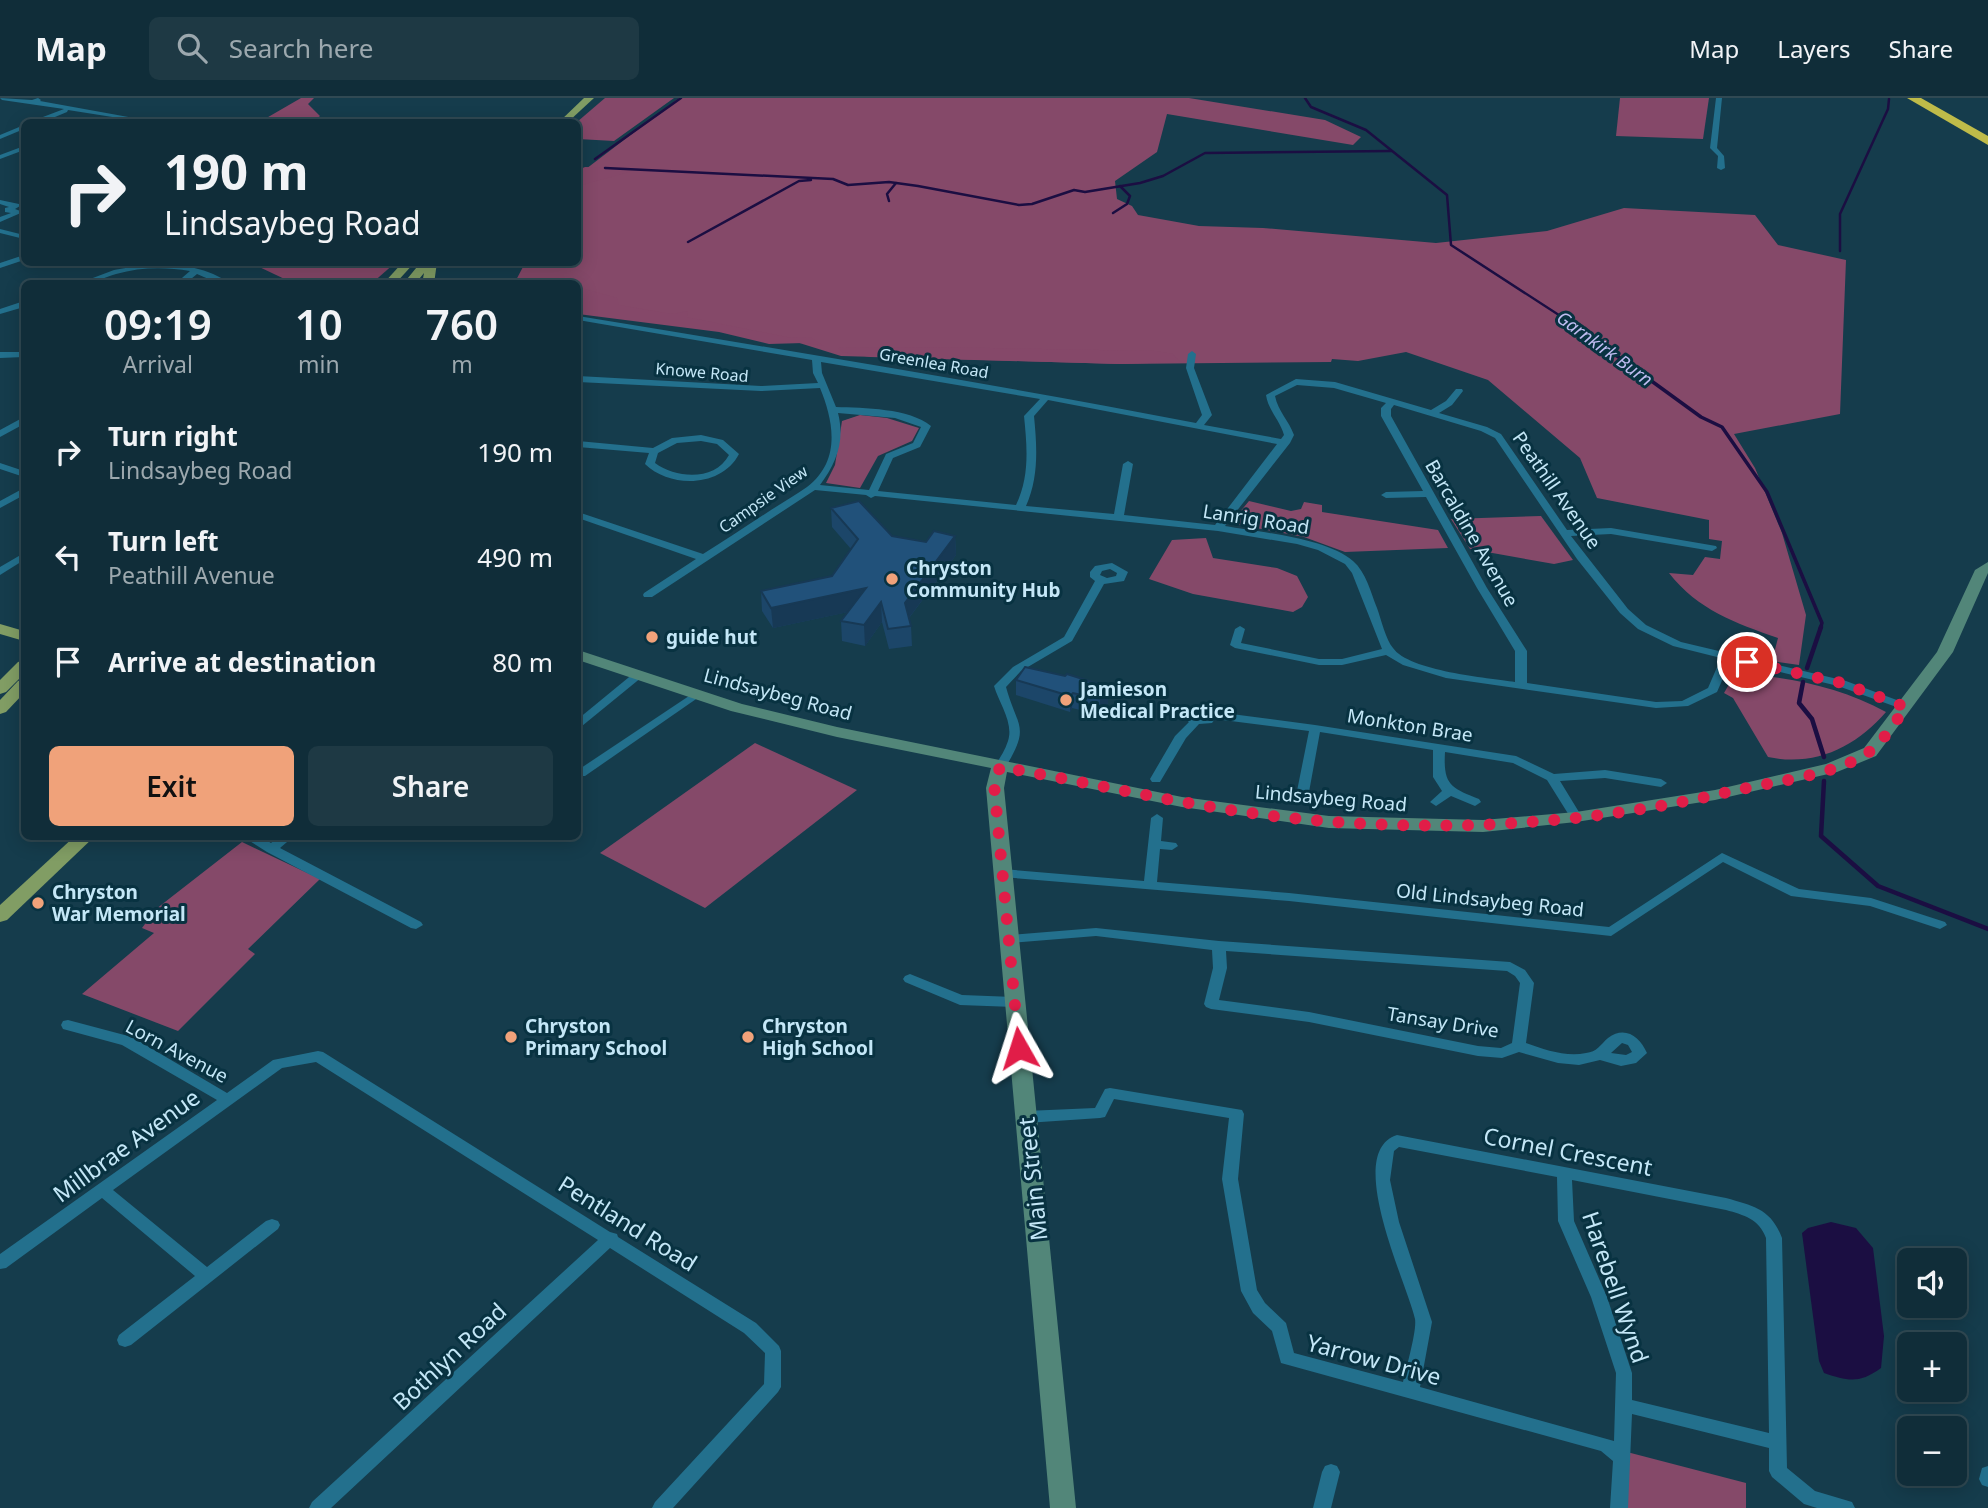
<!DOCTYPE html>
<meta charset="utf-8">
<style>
body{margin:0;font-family:"Noto Sans",sans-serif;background:#1e3944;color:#f1f3f6;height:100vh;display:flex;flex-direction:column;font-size:26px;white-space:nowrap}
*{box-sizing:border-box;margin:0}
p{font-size:23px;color:#9ca8ae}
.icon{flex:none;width:38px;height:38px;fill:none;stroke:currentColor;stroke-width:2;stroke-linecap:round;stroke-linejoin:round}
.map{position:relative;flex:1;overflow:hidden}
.details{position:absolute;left:21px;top:182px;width:560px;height:560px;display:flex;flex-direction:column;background:#102d39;border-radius:10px;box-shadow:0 4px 18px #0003,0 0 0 2px #304953}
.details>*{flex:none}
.banner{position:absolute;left:21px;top:21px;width:560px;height:147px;border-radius:10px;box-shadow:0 4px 18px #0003,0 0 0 2px #304953;background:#102d39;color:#f1f3f6;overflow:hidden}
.buttons{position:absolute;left:1897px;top:1150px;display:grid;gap:14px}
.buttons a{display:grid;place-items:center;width:70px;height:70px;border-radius:10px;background:#102d39;box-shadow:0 4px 18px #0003,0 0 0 2px #304953;font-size:35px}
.pin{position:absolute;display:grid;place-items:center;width:60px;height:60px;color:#fff;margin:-30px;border:4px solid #fff;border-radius:50%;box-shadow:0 2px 7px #0007}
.me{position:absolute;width:77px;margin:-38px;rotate:354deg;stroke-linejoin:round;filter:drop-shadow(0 0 5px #0008)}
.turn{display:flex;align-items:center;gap:24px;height:147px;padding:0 28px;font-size:32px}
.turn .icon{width:91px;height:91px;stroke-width:2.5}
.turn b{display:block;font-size:49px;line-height:60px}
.eta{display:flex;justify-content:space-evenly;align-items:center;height:119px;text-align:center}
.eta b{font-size:42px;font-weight:600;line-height:49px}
.primary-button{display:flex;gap:14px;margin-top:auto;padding:14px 28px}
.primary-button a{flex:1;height:80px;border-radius:10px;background:#f0a27a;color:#111;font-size:28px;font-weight:600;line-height:80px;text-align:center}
.primary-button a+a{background:#1e3944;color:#f1f3f6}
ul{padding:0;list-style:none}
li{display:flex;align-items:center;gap:21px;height:105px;padding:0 28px}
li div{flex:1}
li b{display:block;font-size:26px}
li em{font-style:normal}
header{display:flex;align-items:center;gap:42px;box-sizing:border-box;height:98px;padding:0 35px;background:#102d39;border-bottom:2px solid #304953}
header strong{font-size:33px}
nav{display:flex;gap:38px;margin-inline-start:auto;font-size:24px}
.search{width:490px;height:63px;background:#1e3944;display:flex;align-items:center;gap:18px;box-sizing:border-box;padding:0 24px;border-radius:10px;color:#9ca8ae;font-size:26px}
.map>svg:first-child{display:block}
.green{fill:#854969}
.forest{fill:#854869}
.water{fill:#1b0e42}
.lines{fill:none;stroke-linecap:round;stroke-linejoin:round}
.stream-far2{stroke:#1b0e42;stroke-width:2.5}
.stream-far1{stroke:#1b0e42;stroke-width:3.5}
.stream{stroke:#1b0e42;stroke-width:4.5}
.street{fill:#23708d;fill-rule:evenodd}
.secondary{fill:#528679;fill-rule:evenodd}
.primary{fill:#819d64;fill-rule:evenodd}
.highway{fill:#bfbb49;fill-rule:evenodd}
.wall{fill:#1c4669}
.shaded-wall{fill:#173955}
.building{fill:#21517a;stroke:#173955;stroke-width:2}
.route{stroke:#e11d48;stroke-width:12;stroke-dasharray:0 21.6}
.poi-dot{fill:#f0a27a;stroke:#083241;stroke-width:2.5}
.labels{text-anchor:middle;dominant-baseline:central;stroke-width:6;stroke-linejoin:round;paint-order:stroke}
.far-street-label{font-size:16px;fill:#c4e7f7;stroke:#083241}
.far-water-label{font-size:18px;font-style:italic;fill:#bfbcf1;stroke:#083241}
.street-label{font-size:19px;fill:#c4e7f7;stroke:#083241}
.poi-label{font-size:19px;font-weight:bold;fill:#c4e7f7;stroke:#083241;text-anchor:start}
.near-street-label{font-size:23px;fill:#c4e7f7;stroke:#083241}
</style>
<header>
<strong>Map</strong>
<div class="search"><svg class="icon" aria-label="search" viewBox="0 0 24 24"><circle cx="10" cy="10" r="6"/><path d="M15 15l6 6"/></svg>Search here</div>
<nav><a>Map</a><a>Layers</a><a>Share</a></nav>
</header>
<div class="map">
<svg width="1988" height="1410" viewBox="0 0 1988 1410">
<rect width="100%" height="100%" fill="#153c4c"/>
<g class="green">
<path d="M679,0H1189L1325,22L1361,39L1353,47L1167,16L1157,54L1115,83L1117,101L1132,108L1138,117L1199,128L1263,130L1436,145L1547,133L1624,110L1755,117L1778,147L1846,162L1840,316L1734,336L1755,370L1782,435L1806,517L1799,567L1772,563L1778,540C1735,525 1698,512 1669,475L1693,477L1705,459L1720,461L1722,443L1709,441V422L1597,400L1580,360L1488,282L1406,254L1358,263L1332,261L1331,264L1120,266L841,258L793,243L578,202V186H514L524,167L516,165L578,164V77Z"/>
<polygon points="860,317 887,320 919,330 912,343 878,358 860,390 826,385 835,367 842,323"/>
<polygon points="1249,403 1291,413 1301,411 1304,404 1322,407 1322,414 1438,432 1448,450 1345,454 1304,439 1235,426 1234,421"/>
<polygon points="1541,418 1573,462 1554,466 1470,451 1451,421"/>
<polygon points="1206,440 1213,460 1277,470 1297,478 1308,499 1302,509 1293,514 1193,496 1149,481 1172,442"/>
<path d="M1735,576C1787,578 1840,589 1886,614C1856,649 1815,669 1768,659L1733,600L1724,595Z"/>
<polygon points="755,645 857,692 705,810 600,755"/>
<polygon points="242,744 320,781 248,851 255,856 178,933 82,896 154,835 142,830 156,811"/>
<polygon points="1627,1354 1746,1385 1746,1410 1622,1410"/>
</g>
<g class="forest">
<polygon points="301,0 314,0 308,6 320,18 313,24 263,22"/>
<polygon points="605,0 674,0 614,43 578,41 577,24"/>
<polygon points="1620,0 1709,0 1703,41 1616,38"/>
<polygon points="585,69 626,70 630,74 578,88 578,72"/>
<polygon points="251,165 395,165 371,186 293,185"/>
<polygon points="578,189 617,200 619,207 672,216 688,213 687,219 787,239 812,240 824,248 804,245 769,246 719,234 578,216"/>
<polygon points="936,249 1155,253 1173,256 1180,264 1120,266 870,259 842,254 838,250"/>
</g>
<path class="water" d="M1831,1124L1856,1130L1873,1150L1884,1238L1881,1270C1859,1286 1848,1283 1824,1275L1819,1263L1802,1135L1808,1130Z"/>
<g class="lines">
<g class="stream-far2">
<polyline points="1305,0 1311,9 1366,32 1447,97 1451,147 1582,232"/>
<polyline points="595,61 681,0"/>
<polyline points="605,70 833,81 848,87 889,84 918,88 1019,107 1032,106 1074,92 1085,94 1140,85 1163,78 1205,55 1391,53"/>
<polyline points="889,103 887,96 896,85"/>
<polyline points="1113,115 1127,106 1130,98 1120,88"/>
<polyline points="688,144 799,83 811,82"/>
<polyline points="1840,153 1840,116 1888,11 1889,1"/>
</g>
<polyline class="stream-far1" points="1580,231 1701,319 1722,329 1767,394 1822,525 1820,531"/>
<g class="stream">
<polyline points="1807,570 1821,529"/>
<polyline points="1803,584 1799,605 1812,621 1824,659"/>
<polyline points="1824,683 1821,738 1878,788 1988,831"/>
</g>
<g class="street">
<polygon points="0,0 32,2 38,0 41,2 40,3 156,24 144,24 68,12 67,14 43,24 35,24 35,22 64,11 2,2"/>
<polygon points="1716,0 1722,0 1717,50 1724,58 1725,70 1721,72 1717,70 1718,58 1710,50"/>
<polygon points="24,27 24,31 0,41 0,37"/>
<polygon points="24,48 24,52 0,61 0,57"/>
<polygon points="0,102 19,106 20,108 15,111 23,114 0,124 0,119 11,115 5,114 5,110 9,109 0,106"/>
<polygon points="0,131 24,137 24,141 0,135"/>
<polygon points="21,158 24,158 24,162 0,170 0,165"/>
<path d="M154,165C182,166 208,170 231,186H220L197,176L185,186H175L190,173C165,169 141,169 116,176C103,180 91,186 77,186L114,172Z"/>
<polygon points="21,204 24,204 24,209 0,216 0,211"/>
<path d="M578,218C784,252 990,285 1196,325L1202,317L1186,270L1188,256L1192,253L1196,256L1194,270L1212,317L1204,327L1281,341L1284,337C1280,322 1268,312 1266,297L1296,281L1335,284L1431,312L1446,303L1456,291H1462L1463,293L1452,307L1439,315L1487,329L1501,336L1567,432L1611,430L1716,448L1717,450L1712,453L1611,436L1571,438L1628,511L1646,527L1681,544L1846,583L1910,607L1912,609L1906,612L1902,611L1838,588L1731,562L1717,594L1688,608L1656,610L1446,580L1403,567L1386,557L1342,567H1319L1235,550L1230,547L1235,531L1240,528L1245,531L1241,545L1319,561H1342L1382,551L1352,475L1345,466L1318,452L1297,446L1218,433L875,398L871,400L866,397L815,392L652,499H644L643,497L644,495L696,461L578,420V414L703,456C726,442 748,427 771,412C783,404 796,397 807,389C841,363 834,324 820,290L761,293L578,284V278L761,288L818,285L813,275L812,262L578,222ZM821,264L1040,301L1024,318C1027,348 1030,378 1016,407L878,393L893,360L920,349L931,328C909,310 864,310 836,309L822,275ZM1297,287L1334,290L1386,305L1381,310V318L1423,393L1386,394L1381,397L1386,400L1426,399L1477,490L1515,553V584C1488,580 1409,573 1393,550C1386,542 1381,521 1377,510C1371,495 1366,474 1353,463C1327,440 1259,434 1225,428L1290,345L1294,337C1289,323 1278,313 1275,298ZM1048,302L1277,346L1215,427L1124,417L1133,366L1128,363L1123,366L1114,416L1026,408C1039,379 1037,349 1034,318ZM1394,307L1481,333L1495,340L1577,461L1620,515L1638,531L1673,548L1721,560L1708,590L1682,603L1656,604L1527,585V553L1487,490L1391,318V311ZM838,315L895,320L921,329L913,345L886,356L869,392L820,387C837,364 845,343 838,315Z"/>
<polygon points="0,254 24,254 24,259 0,260"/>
<polygon points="24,319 24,326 0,339 0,332"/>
<path d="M701,337L723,342L739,356C722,389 671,391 645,366L649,355L578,349V343L653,350L672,340ZM701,343L717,346L729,357C715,383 677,381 655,365L658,355L677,345Z"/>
<polygon points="0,365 24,373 24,379 0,371"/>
<polygon points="24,390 24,397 0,410 0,403"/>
<polygon points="24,455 24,462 0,477 0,469"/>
<path d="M1112,465L1128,474L1124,483L1104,486L1072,543L1021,573L1006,589C1018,632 1031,627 1004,672H996L994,669C999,661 1005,653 1008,643C1014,625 999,605 994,588L1013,569L1064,539L1095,483L1090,479V474L1095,468ZM1110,471L1117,475L1116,478L1107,480L1100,477L1102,473Z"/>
<polygon points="638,574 642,575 644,577 642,579 582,628 578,629 578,621 634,575"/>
<polygon points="695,594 701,597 699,599 585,678 578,678 578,672"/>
<path d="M1204,608L1216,614L1315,627L1516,658L1554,676L1605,672L1661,681L1667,685L1661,689L1605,680L1560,683L1582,719L1576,723L1572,722L1547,682L1513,665L1445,654C1443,687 1451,690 1479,701L1481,704L1475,708L1451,698L1436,708L1430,704L1442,693L1433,679V652L1320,634L1309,694L1328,702L1330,705L1324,709L1302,700L1277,704L1271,700L1273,697L1297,693L1309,633L1215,621L1212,625L1199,626L1186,640L1160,684H1152L1150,681L1175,638L1189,624L1183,619L1188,610ZM1196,615H1202L1206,617L1204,620L1195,618Z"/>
<polygon points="1157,716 1163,720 1161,743 1176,745 1178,748 1172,752 1160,751 1157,784 1289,795 1609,829 1722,755 1799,791 1871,800 1945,824 1947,827 1940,831 1870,808 1791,798 1723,764 1611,838 1289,803 1002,779 996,775 1002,771 1144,783 1151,720"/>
<polygon points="242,738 259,738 271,745 279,738 294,738 280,750 421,824 423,827 416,831 411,830 267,754"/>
<path d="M1096,830L1219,843L1510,864L1525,872L1534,885L1526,945C1545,952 1566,959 1586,955C1597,954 1600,947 1608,940C1625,927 1640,939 1647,955L1636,965L1621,968L1600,962L1579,967L1558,965L1519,954L1502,960L1478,958L1309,924L1211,911L1206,909L1204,906L1213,870L1212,852L1096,838L1010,845L1005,844L1003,841L1005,838L1010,837ZM1226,853L1507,873L1515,878L1520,885L1512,945L1501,950L1478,948L1309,914L1219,902L1227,870ZM1622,945L1628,947L1632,954L1626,957L1611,955Z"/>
<polygon points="910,876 962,897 1014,899 1019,901 1021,904 1019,907 1014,909 960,907 905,884 903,881 905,878"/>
<polygon points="68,922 132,939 227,995 273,962 318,953 323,954 610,1134 617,1136 618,1139 756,1225 779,1248 781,1253 781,1289 778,1294 673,1410 652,1410 655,1404 764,1286 765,1255 744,1235 610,1150 331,1410 309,1410 312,1404 598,1142 316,964 282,970 113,1092 207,1169 266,1123 272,1121 278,1123 280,1127 278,1131 131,1247 125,1249 119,1247 117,1242 119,1237 195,1178 102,1100 6,1170 0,1171 0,1156 217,1002 122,947 63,931 61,927 63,923"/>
<path d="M1110,990L1242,1012L1244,1016L1238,1081L1257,1192L1265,1205L1286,1225L1294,1255L1403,1284C1406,1270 1417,1233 1415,1221C1407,1185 1343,1054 1397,1037L1726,1100C1754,1108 1771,1111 1782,1140L1787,1370L1815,1393L1852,1404L1855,1410H1817L1804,1406L1772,1379L1769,1373V1350L1632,1316L1628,1410H1610L1613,1363L1601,1353L1281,1265L1272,1233L1253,1215L1241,1193L1222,1081L1229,1020L1114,1001L1105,1019L1100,1020L1026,1025L1021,1023L1019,1019L1021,1015L1026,1013L1095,1010L1105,991ZM1399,1049L1557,1079L1558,1123L1591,1199L1616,1275L1614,1343L1420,1289L1432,1224L1399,1124L1390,1082L1394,1053ZM1572,1082L1726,1112C1744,1117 1759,1121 1766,1140L1769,1335L1632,1302V1275L1607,1199L1574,1123Z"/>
<polygon points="1331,1366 1337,1368 1340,1374 1331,1410 1313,1410 1322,1374 1325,1368"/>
<polygon points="1988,1368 1988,1389 1982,1387 1979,1381 1982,1370"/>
</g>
<polygon class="secondary" points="1988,464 1988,475 1953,554 1876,658 1837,674 1715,702 1576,724 1483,734 1329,730 1182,709 1007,674 1004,690 1076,1410 1050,1410 986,690 991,670 837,639 731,613 578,562 578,552 742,606 837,629 1182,699 1329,718 1483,722 1576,714 1715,692 1826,666 1864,650 1937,554 1975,472"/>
<g class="primary">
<polygon points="584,0 594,0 568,24 559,24"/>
<polygon points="403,164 415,164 395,186 383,186"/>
<polygon points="421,164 437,164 434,186 422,186 424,175 415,186 403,186"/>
<polygon points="0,526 24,533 24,543 0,536"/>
<polygon points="24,562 24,576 6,594 0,596 0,582 18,564"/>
<polygon points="24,581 24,595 6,614 0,616 0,602 18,583"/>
<polygon points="75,738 95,738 7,822 0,824 0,807"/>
</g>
<polygon class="highway" points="1907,0 1921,0 1988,38 1988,47"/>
</g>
<g class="wall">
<polygon points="831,410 892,438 926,444 955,438 956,457 909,520 911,528 912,548 889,551 882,524 865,548 842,543 841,523 848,514 773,530 762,513 761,493 832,478 851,451 832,429"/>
<polygon points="1025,569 1108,605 1100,617 1072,610 1070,614 1016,597 1016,582"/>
</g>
<g class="shaded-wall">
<polygon points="955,438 956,457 905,525 905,505"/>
<polygon points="866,490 867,510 773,530 771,510"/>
<polygon points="881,504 882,524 865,548 864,527"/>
<polygon points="1108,589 1108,605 1100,617 1100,601"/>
<polygon points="1073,595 1072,610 1070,614 1070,598"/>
</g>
<g class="building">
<polygon points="554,21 572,21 571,24 553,24"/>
<polygon points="859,403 892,438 926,444 934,433 955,438 905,505 911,528 888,531 881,504 864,527 841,523 866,490 771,510 761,493 832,478 858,441 831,410"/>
<polygon points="1025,569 1065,578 1067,576 1108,589 1100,601 1073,595 1070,598 1016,582"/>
</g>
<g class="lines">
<path class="route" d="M1019,950L994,686L1000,669C1093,685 1186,708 1281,719C1431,736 1585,728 1732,693C1772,684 1837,677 1869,654C1884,643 1895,624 1906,609L1842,585L1747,564"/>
</g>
<g class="poi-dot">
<circle cx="892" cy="481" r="7"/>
<circle cx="652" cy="539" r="7"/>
<circle cx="1066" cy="602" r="7"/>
<circle cx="38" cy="805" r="7"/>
<circle cx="511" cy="939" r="7"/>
<circle cx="748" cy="939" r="7"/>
</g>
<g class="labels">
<g class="far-street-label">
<text transform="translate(934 265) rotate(10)">Greenlea Road</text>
<text transform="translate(702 274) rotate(5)">Knowe Road</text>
<text transform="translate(763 401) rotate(-35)">Campsie View</text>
</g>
<g class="far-water-label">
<text transform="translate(1605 250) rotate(36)">Garnkirk Burn</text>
</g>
<g class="street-label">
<text transform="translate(1557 392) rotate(55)">Peathill Avenue</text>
<text transform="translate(1256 421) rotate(9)">Lanrig Road</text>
<text transform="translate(1472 435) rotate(60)">Barcaldine Avenue</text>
<text transform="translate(778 596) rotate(15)">Lindsaybeg Road</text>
<text transform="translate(1410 627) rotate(9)">Monkton Brae</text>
<text transform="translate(1331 700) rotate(5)">Lindsaybeg Road</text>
<text transform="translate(1490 802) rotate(6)">Old Lindsaybeg Road</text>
<text transform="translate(1443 924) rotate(9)">Tansay Drive</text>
<text transform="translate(177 953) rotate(28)">Lorn Avenue</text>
</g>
<g class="poi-label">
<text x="906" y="470">Chryston<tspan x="906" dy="22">Community Hub</tspan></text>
<text x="666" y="539">guide hut</text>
<text x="1080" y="591">Jamieson<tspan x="1080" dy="22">Medical Practice</tspan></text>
<text x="52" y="794">Chryston<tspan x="52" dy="22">War Memorial</tspan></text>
<text x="525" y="928">Chryston<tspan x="525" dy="22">Primary School</tspan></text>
<text x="762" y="928">Chryston<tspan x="762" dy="22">High School</tspan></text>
</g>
<g class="near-street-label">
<text transform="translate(126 1047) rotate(-36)">Millbrae Avenue</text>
<text transform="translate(1568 1053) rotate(11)">Cornel Crescent</text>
<text transform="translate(1032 1081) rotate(-96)">Main Street</text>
<text transform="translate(628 1125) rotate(32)">Pentland Road</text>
<text transform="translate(1616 1189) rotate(71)">Harebell Wynd</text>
<text transform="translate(449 1258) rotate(-43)">Bothlyn Road</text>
<text transform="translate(1374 1261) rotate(15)">Yarrow Drive</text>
</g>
</g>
</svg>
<div class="buttons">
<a><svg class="icon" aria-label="sound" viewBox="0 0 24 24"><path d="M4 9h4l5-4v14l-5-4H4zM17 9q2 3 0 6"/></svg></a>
<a>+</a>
<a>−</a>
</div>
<div class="pin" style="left:1747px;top:564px;background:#d93025"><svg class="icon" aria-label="arrive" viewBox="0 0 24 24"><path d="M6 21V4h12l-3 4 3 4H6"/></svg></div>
<svg class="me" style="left:1019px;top:950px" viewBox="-20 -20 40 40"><path d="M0-17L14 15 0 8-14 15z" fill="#e11d48" stroke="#fff" stroke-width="4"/></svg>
<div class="banner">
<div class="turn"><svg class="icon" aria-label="right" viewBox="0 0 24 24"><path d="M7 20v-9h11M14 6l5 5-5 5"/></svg><div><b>190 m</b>Lindsaybeg Road</div></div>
</div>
<section class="details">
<div class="eta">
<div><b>09:19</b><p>Arrival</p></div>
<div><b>10</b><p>min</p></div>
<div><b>760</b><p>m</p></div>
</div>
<ul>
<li><svg class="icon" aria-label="right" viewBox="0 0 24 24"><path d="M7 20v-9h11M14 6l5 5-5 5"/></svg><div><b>Turn right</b><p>Lindsaybeg Road</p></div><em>190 m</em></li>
<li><svg class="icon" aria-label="left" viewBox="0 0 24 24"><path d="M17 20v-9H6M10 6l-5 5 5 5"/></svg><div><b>Turn left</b><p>Peathill Avenue</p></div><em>490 m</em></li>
<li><svg class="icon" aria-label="arrive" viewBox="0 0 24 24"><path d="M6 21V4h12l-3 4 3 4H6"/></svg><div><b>Arrive at destination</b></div><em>80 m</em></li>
</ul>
<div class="primary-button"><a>Exit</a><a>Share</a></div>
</section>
</div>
